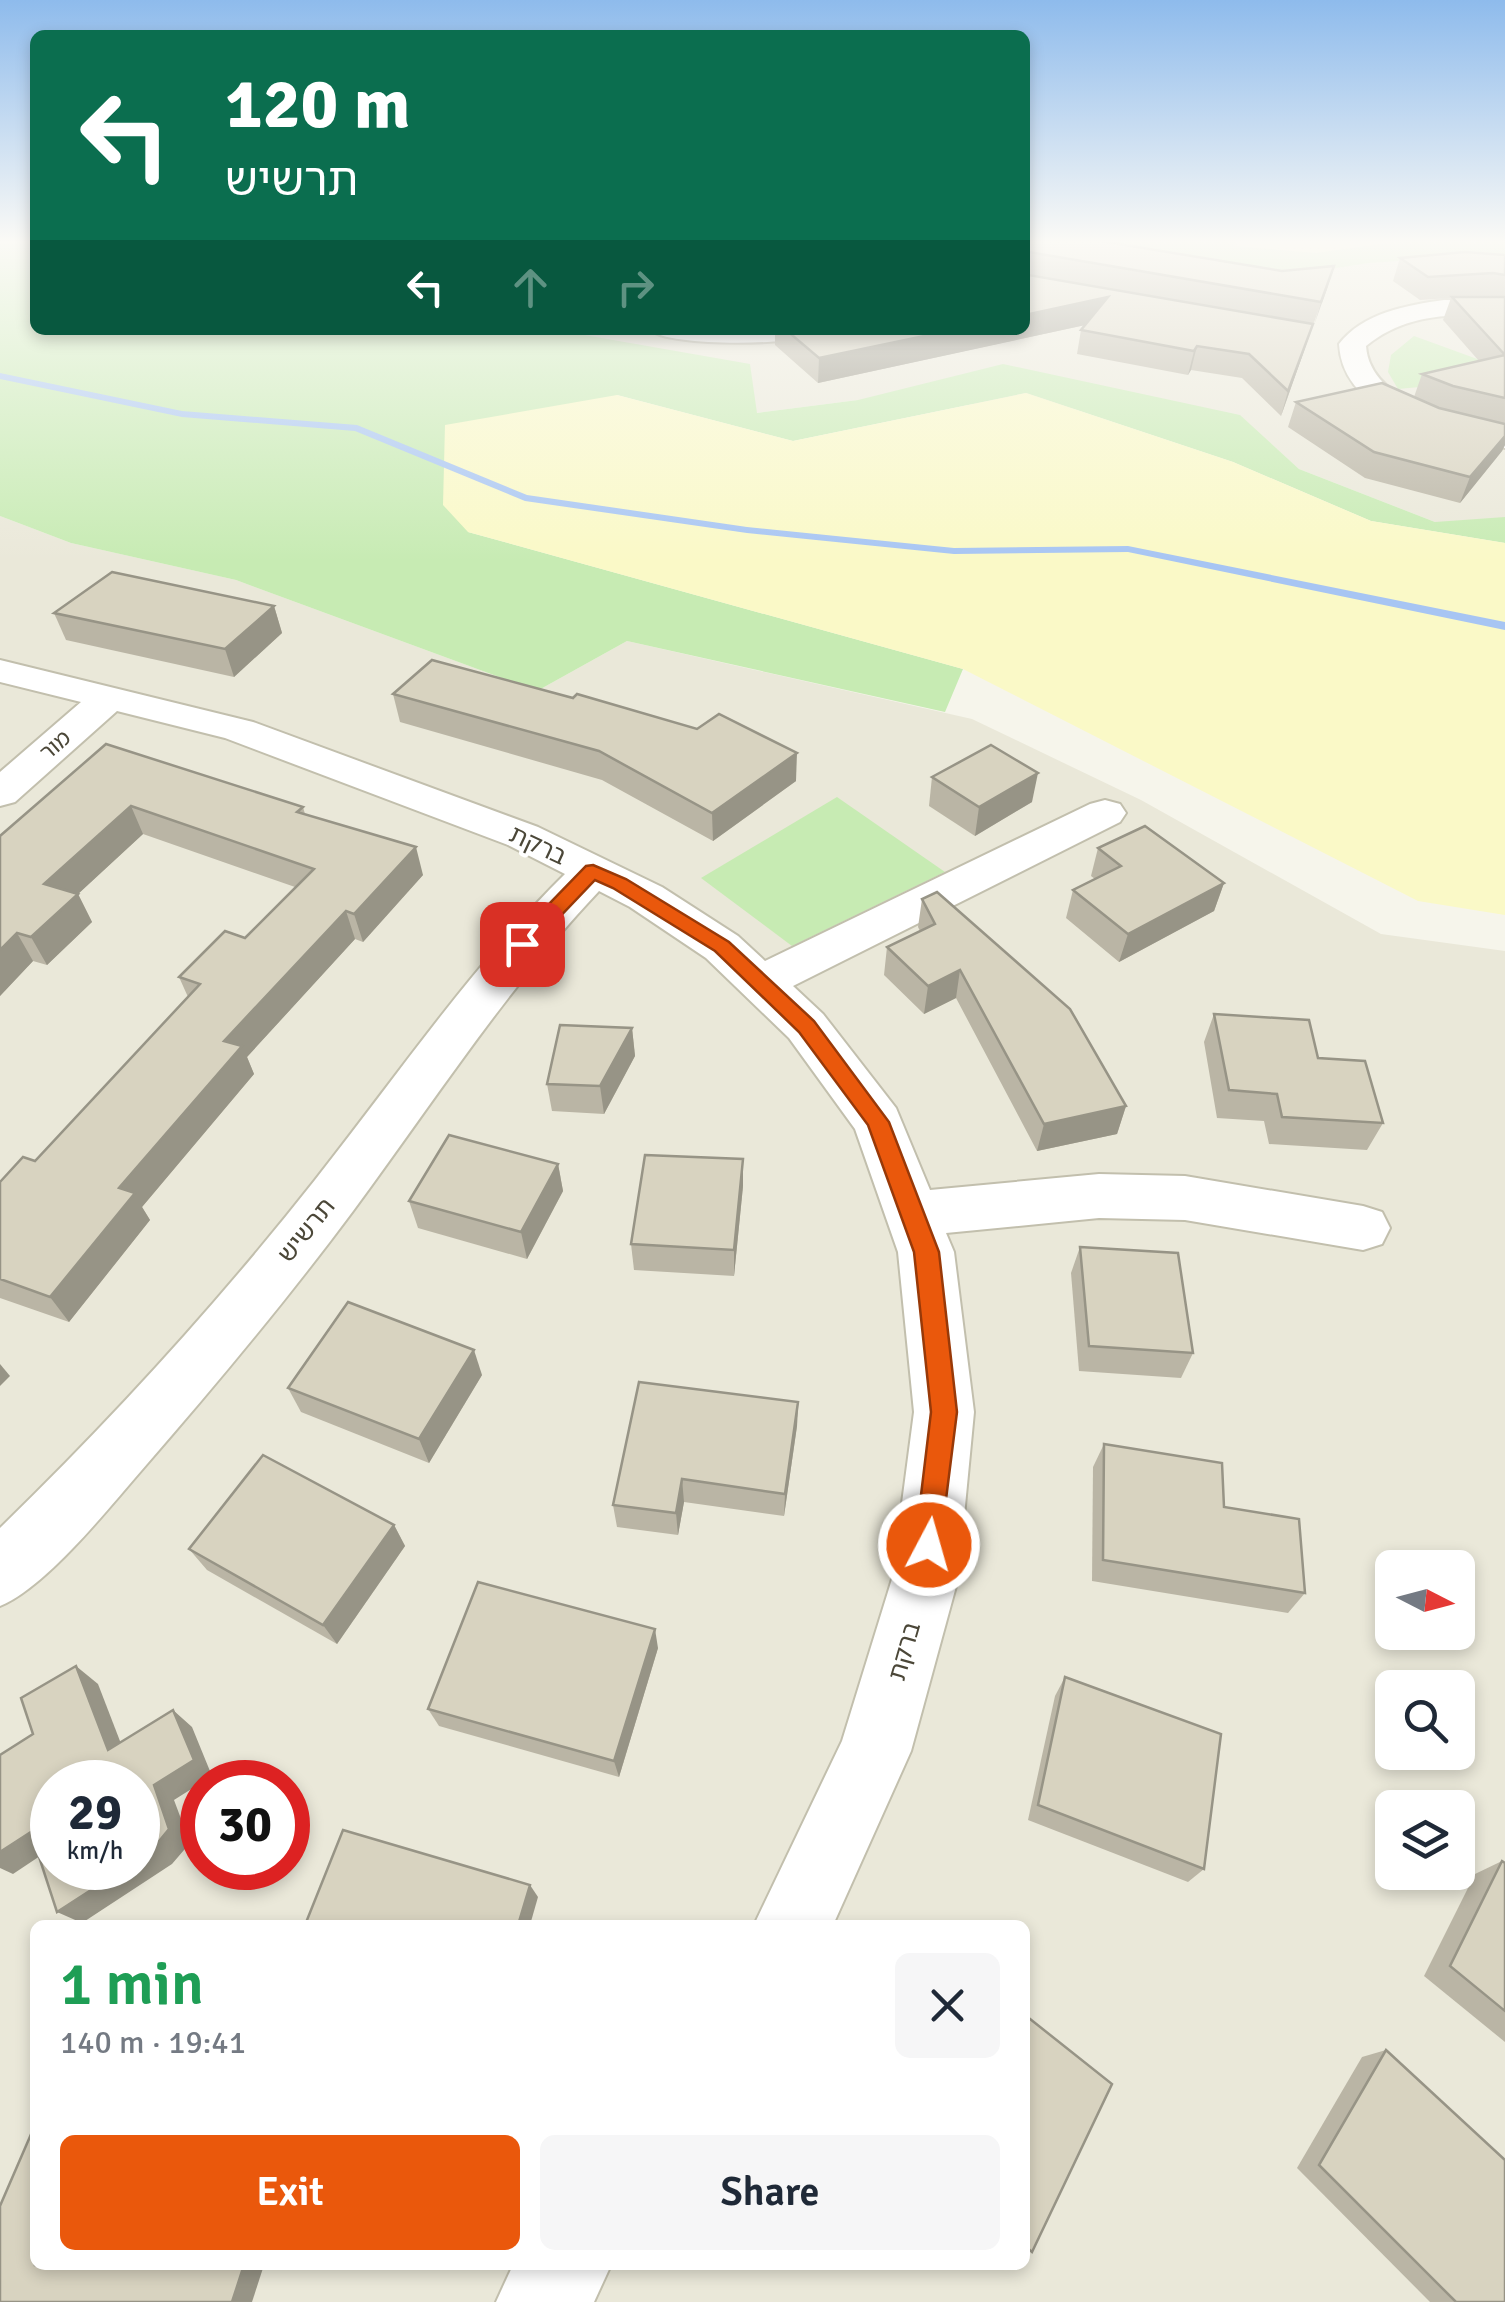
<!DOCTYPE html>
<meta charset="utf-8">
<style>
body{margin:0;font-family:Signika,"Noto Sans Hebrew",sans-serif;background:#f6f6f7;color:#1f2937;height:100vh;display:flex;flex-direction:column;font-size:38px;white-space:nowrap}
*{box-sizing:border-box;margin:0}
p{font-size:32px;color:#747a83}
.icon{flex:none;width:55px;height:55px;fill:none;stroke:currentColor;stroke-width:2;stroke-linecap:round;stroke-linejoin:round}
.map{position:relative;flex:1;overflow:hidden}
.details{position:absolute;left:30px;top:1920px;width:1000px;height:350px;display:flex;flex-direction:column;background:#fff;border-radius:15px;box-shadow:0 5px 15px #0003}
.details>*{flex:none}
.top-card{position:absolute;left:30px;top:30px;width:1000px;height:305px;border-radius:15px;box-shadow:0 5px 15px #0003;background:#0b6e4f;color:#fff;overflow:hidden}
.needle{width:65px;rotate:96deg}
.buttons{position:absolute;left:1375px;top:1550px;display:grid;gap:20px}
.buttons a{display:grid;place-items:center;width:100px;height:100px;border-radius:15px;background:#fff;box-shadow:0 5px 15px #0003;font-size:50px}
.speed{position:absolute;left:30px;top:1760px;display:flex;gap:20px;font-size:50px;font-weight:700;text-align:center}
.speed>*{display:grid;place-content:center;width:130px;height:130px;border-radius:50%;background:#fff;box-shadow:0 5px 15px #0003;line-height:1}
.speed small{font-size:25px;font-weight:400}
.speed .limit{border:15px solid #d22;background:#fff;color:#111}
.pin{position:absolute;display:grid;place-items:center;width:85px;height:85px;color:#fff;margin:-42px;border-radius:20px;box-shadow:0 5px 15px #0006}
.me{position:absolute;width:110px;margin:-55px;rotate:6deg;stroke-linejoin:round;filter:drop-shadow(0 0 8px #0008)}
.turn{display:flex;align-items:center;gap:35px;height:210px;padding:0 30px;font-size:45px}
.turn .icon{width:130px;height:130px;stroke-width:2.5}
.turn b{display:block;font-size:70px;line-height:85px}
.lanes{display:flex;align-items:center;height:95px;padding:0 30px;background:#0003;justify-content:center;gap:50px;direction:ltr}
.lanes .off{opacity:.35}
.round{display:grid;place-items:center;flex:none;width:105px;height:105px;border-radius:15px;background:#f6f6f7}
.head{display:flex;align-items:center;justify-content:space-between;height:170px;padding:0 30px}
h1{font-size:60px;font-weight:600;line-height:75px;color:#1e9e55}
.primary-button{display:flex;gap:20px;margin-top:auto;padding:20px 30px}
.primary-button a{flex:1;height:115px;border-radius:15px;background:#ea580c;color:#fff;font-size:40px;font-weight:600;line-height:115px;text-align:center}
.primary-button a+a{background:#f6f6f7;color:#1f2937}
.map>svg:first-child{display:block}
.residential{fill:#eae8d9;fill-rule:evenodd}
.green{fill:#c7ebb3}
.sand{fill:#faf9c7}
.lines{fill:none;stroke-linecap:round;stroke-linejoin:round}
.stream{fill:#a7c5f3;fill-rule:evenodd}
.street-casing{stroke:#c2bfad;stroke-width:4}
.street{fill:#fff;fill-rule:evenodd}
.wall{fill:#bab5a5}
.shaded-wall{fill:#979486}
.building{fill:#d8d3c0;stroke:#979486;stroke-width:2.5}
.route{fill:#ea580c;stroke:#983908;stroke-width:2.5}
.labels{text-anchor:middle;dominant-baseline:central;stroke-width:8;stroke-linejoin:round;paint-order:stroke}
.far-street-label{font-size:22px;fill:#4b4738;stroke:#fff}
.street-label{font-size:25px;fill:#4b4738;stroke:#fff}
</style>
<div class="map">
<svg width="1505" height="2302" viewBox="0 0 1505 2302">
<rect width="100%" height="100%" fill="#f6f5eb"/>
<g class="residential">
<polygon points="1025,239 1368,263 1431,259 1505,266 1505,529 1435,522 1299,469 1239,415 858,400 756,413 557,330 1025,330"/>
<path d="M0,516L71,543L236,580L537,691L627,641L972,719L1141,800L1381,934L1505,951V2302H0ZM1392,1568H1458V1632H1392ZM1392,1688H1458V1752H1392ZM52,1782H138V1868H52ZM202,1782H288V1868H202ZM1392,1808H1458V1872H1392ZM35,1925H1025V2265H35Z"/>
</g>
<g class="green">
<polygon points="1244,239 1236,244 1505,239 1505,266 1431,259 1368,263 1293,275 1029,240"/>
<polygon points="35,242 35,330 556,330 750,364 757,413 858,400 1003,364 1240,415 1299,469 1435,522 1505,517 1505,543 1371,521 1233,462 1026,393 793,441 617,395 468,532 963,669 945,712 627,641 537,691 236,580 71,543 0,516 0,243"/>
<polygon points="1414,336 1480,360 1474,382 1398,389 1388,372 1391,355"/>
<polygon points="837,797 945,872 792,946 701,878"/>
</g>
<g class="sand">
<polygon points="1244,239 1416,239 1316,253 1235,246"/>
<polygon points="1026,393 1233,462 1371,521 1505,543 1505,915 1418,901 963,669 468,532 443,505 445,425 617,395 793,441"/>
</g>
<g class="lines">
<polygon class="stream" points="0,373 182,411 357,425 527,495 747,527 954,548 1128,546 1505,622 1505,630 1128,552 954,554 747,533 525,501 355,431 182,417 0,379"/>
<g class="street-casing">
<g id="street">
<path d="M1444,300L1505,301V317C1455,313 1406,313 1366,346C1370,404 1459,420 1505,430V448C1447,435 1343,419 1339,344C1363,313 1407,305 1444,300Z"/>
<path d="M651,330H824C810,347 665,347 651,330Z"/>
<path d="M0,660L253,722L538,827L662,887L738,936L765,961L1090,804L1105,800L1120,804L1126,813L1120,822L793,986L823,1014L896,1108L930,1190L1099,1174L1185,1176L1363,1206L1382,1212L1390,1228L1382,1244L1363,1250L1185,1220L1099,1218L946,1233L954,1252L974,1412L958,1579L911,1751L833,1925H754L842,1741L892,1579L914,1412L898,1252L855,1129L789,1038L706,958L630,907L599,891C506,989 433,1103 353,1211C286,1301 215,1386 141,1471C107,1510 46,1587 0,1606V1528C112,1419 218,1303 315,1180C397,1076 471,967 565,874L508,845L225,738L117,711L15,802L0,806V772L81,702L0,682Z"/>
<polygon points="513,2265 611,2265 594,2302 496,2302"/>
</g>
</g>
<use href="#street" class="street"/>
</g>
<g class="wall">
<polygon points="1025,239 1282,271 1334,266 1281,416 1242,378 1191,370 1188,375 1077,354 1081,330 1085,325 818,383 775,345 775,330 1025,330"/>
<polygon points="1505,255 1505,445 1502,451 1460,503 1365,478 1288,427 1296,402 1414,397 1422,374 1479,361 1443,320 1451,298 1420,300 1393,281 1400,258"/>
<polygon points="274,606 282,633 234,677 66,640 54,613"/>
<polygon points="393,694 796,781 713,841 602,780 400,722"/>
<polygon points="106,744 303,807 305,814 423,875 363,942 355,939 247,1057 254,1074 142,1207 150,1220 69,1322 0,1298 0,1182 35,1161 188,997 179,977 245,938 295,887 143,834 78,894 92,922 47,965 33,961 0,996 0,836"/>
<polygon points="932,777 1032,802 975,836 929,806"/>
<polygon points="1098,848 1224,883 1214,911 1119,962 1066,918 1073,890 1095,879 1091,876"/>
<polygon points="922,899 1126,1106 1117,1134 1037,1151 956,998 924,1014 884,975 887,947 920,931 918,927"/>
<polygon points="1214,1014 1318,1058 1383,1123 1367,1150 1269,1144 1264,1121 1217,1118 1204,1042"/>
<polygon points="632,1028 635,1056 604,1114 552,1111 547,1084"/>
<polygon points="558,1164 563,1191 527,1259 418,1228 409,1201"/>
<polygon points="743,1186 734,1276 634,1270 631,1244"/>
<polygon points="1080,1247 1193,1353 1181,1378 1079,1371 1071,1273"/>
<polygon points="482,1375 429,1463 301,1412 288,1388"/>
<polygon points="798,1402 797,1426 784,1516 684,1502 678,1535 617,1527 613,1505"/>
<polygon points="1104,1444 1224,1507 1305,1593 1288,1613 1092,1581 1093,1467"/>
<polygon points="394,1525 405,1546 337,1644 207,1570 189,1549"/>
<polygon points="658,1648 619,1777 439,1726 428,1709"/>
<polygon points="1065,1677 1204,1869 1188,1882 1028,1820 1055,1696"/>
<polygon points="1502,1861 1505,1863 1505,2042 1424,1976 1475,1874"/>
<polygon points="1386,2050 1505,2302 1430,2302 1297,2168 1362,2057"/>
</g>
<g class="shaded-wall">
<polygon points="1334,266 1327,289 1314,325 1321,302"/>
<polygon points="1108,297 1104,321 818,383 819,358 953,330 1025,330 1025,315"/>
<polygon points="1313,324 1305,348 1281,416 1288,391"/>
<polygon points="1197,346 1191,370 1188,375 1194,351"/>
<polygon points="1505,436 1505,445 1502,451 1460,503 1470,477"/>
<polygon points="274,606 282,633 234,677 225,649"/>
<polygon points="797,753 796,781 713,841 712,813"/>
<polygon points="1038,773 1032,802 975,836 979,807"/>
<polygon points="131,806 143,834 78,894 92,922 47,965 31,937 44,884"/>
<polygon points="416,847 423,875 363,942 354,914"/>
<polygon points="1224,883 1214,911 1119,962 1128,934"/>
<polygon points="346,911 355,939 247,1057 254,1074 142,1207 150,1220 69,1322 50,1297 119,1188 224,1041"/>
<polygon points="17,933 33,961 0,996 0,950"/>
<polygon points="960,970 956,998 924,1014 928,986"/>
<polygon points="632,1028 635,1056 604,1114 600,1086"/>
<polygon points="1126,1106 1117,1134 1037,1151 1044,1124"/>
<polygon points="743,1159 743,1186 734,1276 734,1250"/>
<polygon points="558,1164 563,1191 527,1259 521,1232"/>
<polygon points="474,1350 482,1375 429,1463 419,1439"/>
<polygon points="0,1364 10,1376 0,1386"/>
<polygon points="798,1402 797,1426 784,1516 785,1494"/>
<polygon points="682,1479 684,1502 678,1535 676,1513"/>
<polygon points="394,1525 405,1546 337,1644 323,1625"/>
<polygon points="655,1629 658,1648 619,1777 614,1761"/>
<polygon points="76,1666 98,1684 130,1767 108,1750"/>
<polygon points="173,1710 192,1727 212,1776 174,1800 190,1843 172,1864 82,1923 57,1912 125,1868 138,1868 138,1860 154,1785"/>
<polygon points="31,1832 52,1848 13,1874 0,1868 0,1852"/>
<polygon points="530,1885 538,1897 530,1925 518,1925"/>
<polygon points="244,2265 264,2265 252,2302 232,2302"/>
</g>
<g class="building">
<polygon points="1025,239 1089,239 1282,271 1334,266 1321,302 1029,252 1025,256"/>
<polygon points="1465,252 1505,255 1505,275 1493,273 1428,277 1400,258"/>
<polygon points="1025,260 1028,275 1313,324 1288,391 1249,354 1197,346 1194,351 1081,330 1108,297 1025,315"/>
<polygon points="1452,297 1505,297 1505,398 1453,386 1422,374 1505,355"/>
<polygon points="786,330 953,330 819,358"/>
<polygon points="1382,383 1439,408 1505,424 1505,436 1470,477 1374,452 1296,402"/>
<polygon points="112,572 274,606 225,649 54,613"/>
<polygon points="432,660 573,698 577,694 697,729 719,714 797,753 712,813 599,751 393,694"/>
<polygon points="106,744 303,807 297,812 416,847 354,914 346,911 224,1041 242,1046 119,1188 135,1193 50,1297 0,1279 0,1182 23,1157 35,1161 200,984 179,977 225,931 245,938 314,869 131,806 44,884 78,894 31,937 17,933 0,950 0,836"/>
<polygon points="991,745 1038,773 979,807 932,777"/>
<polygon points="1145,826 1224,883 1128,934 1073,890 1121,866 1098,848"/>
<polygon points="937,892 1070,1009 1126,1106 1044,1124 960,970 928,986 887,947 935,924 922,899"/>
<polygon points="1214,1014 1309,1020 1318,1058 1365,1061 1383,1123 1282,1117 1277,1094 1229,1090"/>
<polygon points="560,1025 632,1028 600,1086 547,1084"/>
<polygon points="449,1135 558,1164 521,1232 409,1201"/>
<polygon points="645,1155 743,1159 734,1250 631,1244"/>
<polygon points="1080,1247 1178,1253 1193,1353 1089,1346"/>
<polygon points="348,1302 474,1350 419,1439 288,1388"/>
<polygon points="639,1382 798,1402 785,1494 682,1479 676,1513 613,1505"/>
<polygon points="1104,1444 1222,1463 1224,1507 1299,1519 1305,1593 1103,1560"/>
<polygon points="263,1455 394,1525 323,1625 189,1549"/>
<polygon points="478,1582 655,1629 614,1761 428,1709"/>
<polygon points="76,1666 108,1750 173,1710 194,1760 154,1785 169,1829 151,1851 138,1860 138,1782 52,1782 52,1868 125,1868 57,1912 31,1832 0,1852 0,1755 33,1734 21,1698"/>
<polygon points="1065,1677 1221,1734 1204,1869 1038,1805"/>
<polygon points="343,1830 530,1885 518,1925 305,1925"/>
<polygon points="1502,1861 1505,1863 1505,2011 1450,1966"/>
<polygon points="1025,2015 1112,2084 1032,2252 1025,2246"/>
<polygon points="1386,2050 1505,2160 1505,2302 1456,2302 1319,2165"/>
<polygon points="35,2125 35,2265 244,2265 232,2302 0,2302 0,2206"/>
</g>
<linearGradient id="sky" x2="0" y2="1"><stop stop-color="#8ebbec"/><stop offset="0.43" stop-color="#fbfaf6"/><stop offset="1" stop-color="#fbfaf6" stop-opacity="0"/></linearGradient>
<rect width="1505" height="562" fill="url(#sky)"/>
<polygon class="route" points="593,865 626,879 729,942 814,1021 889,1122 939,1252 957,1412 939,1555 929,1559 919,1555 915,1545 931,1412 914,1252 868,1125 799,1032 715,951 613,888 595,880 529,949 515,949 515,939 586,866"/>
<g class="labels">
<g class="far-street-label">
<text transform="translate(55 745) rotate(-41)">מור</text>
</g>
<g class="street-label">
<text transform="translate(538 845) rotate(25)">ברקת</text>
<text transform="translate(306 1230) rotate(-51)">תרשיש</text>
<text transform="translate(904 1651) rotate(-74)">ברקת</text>
</g>
</g>
</svg>
<div class="buttons">
<a><svg class="needle" viewBox="-14 -14 28 28"><path d="M0-13l5 13h-10z" fill="#e53935"/><path d="M0 13l5-13h-10z" fill="#747a83"/></svg></a>
<a><svg class="icon" aria-label="search" viewBox="0 0 24 24"><circle cx="10" cy="10" r="6"/><path d="M15 15l6 6"/></svg></a>
<a><svg class="icon" aria-label="layers" viewBox="0 0 24 24"><path d="M12 4l9 5-9 5-9-5zM3 14l9 5 9-5"/></svg></a>
</div>
<div class="speed"><div>29<small>km/h</small></div><div class="limit">30</div></div>
<div class="pin" style="left:522px;top:944px;background:#d93025"><svg class="icon" aria-label="arrive" viewBox="0 0 24 24"><path d="M6 21V4h12l-3 4 3 4H6"/></svg></div>
<svg class="me" style="left:929px;top:1545px" viewBox="-20 -20 40 40"><circle r="17" fill="#ea580c" stroke="#fff" stroke-width="3"/><path d="M0-11L8 9 0 5-8 9z" fill="#fff"/></svg>
<div class="top-card">
<div class="turn"><svg class="icon" aria-label="left" viewBox="0 0 24 24"><path d="M17 20v-9H6M10 6l-5 5 5 5"/></svg><div><b>120 m</b>תרשיש</div></div>
<div class="lanes"><svg class="icon" aria-label="left" viewBox="0 0 24 24"><path d="M17 20v-9H6M10 6l-5 5 5 5"/></svg><svg class="icon off" aria-label="ahead" viewBox="0 0 24 24"><path d="M12 20V5M6 11l6-6 6 6"/></svg><svg class="icon off" aria-label="right" viewBox="0 0 24 24"><path d="M7 20v-9h11M14 6l5 5-5 5"/></svg></div>
</div>
<section class="details">
<div class="head"><div><h1>1 min</h1><p>140 m · 19:41</p></div><a class="round"><svg class="icon" aria-label="close" viewBox="0 0 24 24"><path d="M6 6l12 12M18 6L6 18"/></svg></a></div>
<div class="primary-button"><a>Exit</a><a>Share</a></div>
</section>
</div>
